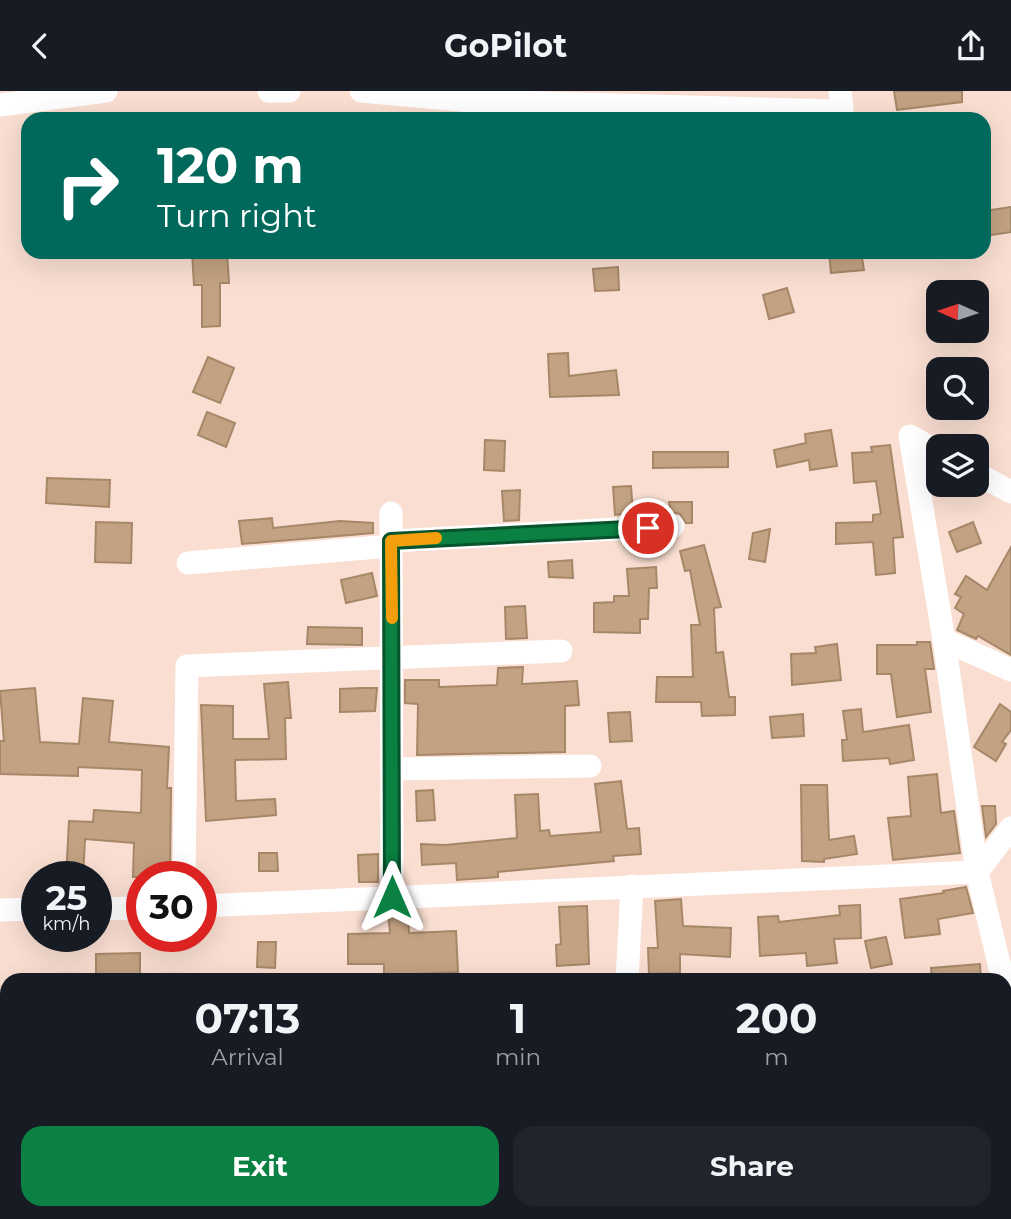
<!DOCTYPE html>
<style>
body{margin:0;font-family:Montserrat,sans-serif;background:#20242c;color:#f1f3f6;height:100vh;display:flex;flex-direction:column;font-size:26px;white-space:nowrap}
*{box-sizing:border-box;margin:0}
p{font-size:23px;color:#9ea1a6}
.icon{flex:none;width:38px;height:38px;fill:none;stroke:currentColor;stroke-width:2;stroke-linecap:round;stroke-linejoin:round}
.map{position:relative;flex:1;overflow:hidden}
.drawer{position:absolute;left:0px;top:882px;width:1012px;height:247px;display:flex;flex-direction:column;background:#171b24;border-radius:21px 21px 0 0;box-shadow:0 7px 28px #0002}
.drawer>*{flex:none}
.guide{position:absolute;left:21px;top:21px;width:970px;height:147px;border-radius:21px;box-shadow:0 7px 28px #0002;background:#00695c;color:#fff;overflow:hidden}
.needle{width:46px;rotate:273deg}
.tools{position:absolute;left:926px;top:189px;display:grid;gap:14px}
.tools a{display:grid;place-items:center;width:63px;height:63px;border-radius:14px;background:#171b24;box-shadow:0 7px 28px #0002;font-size:35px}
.speed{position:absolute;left:21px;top:770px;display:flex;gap:14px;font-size:35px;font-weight:700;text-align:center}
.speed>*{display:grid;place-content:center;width:91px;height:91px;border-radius:50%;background:#171b24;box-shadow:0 7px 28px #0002;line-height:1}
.speed small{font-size:18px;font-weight:400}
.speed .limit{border:10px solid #d22;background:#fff;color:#111}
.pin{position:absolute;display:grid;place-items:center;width:60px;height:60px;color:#fff;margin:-30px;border:4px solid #fff;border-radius:50%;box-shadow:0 2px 7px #0007}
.me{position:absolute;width:77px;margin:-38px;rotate:0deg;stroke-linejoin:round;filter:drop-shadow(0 0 5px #0008)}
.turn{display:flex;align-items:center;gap:24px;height:147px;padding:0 21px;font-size:32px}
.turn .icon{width:91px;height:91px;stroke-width:2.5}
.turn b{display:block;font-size:49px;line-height:60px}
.eta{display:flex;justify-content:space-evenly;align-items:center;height:119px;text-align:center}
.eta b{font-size:42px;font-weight:700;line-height:49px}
.cta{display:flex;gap:14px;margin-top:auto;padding:14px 21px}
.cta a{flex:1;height:80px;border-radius:21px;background:#0b8043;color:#fff;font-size:28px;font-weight:700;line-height:80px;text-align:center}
.cta a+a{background:#20242c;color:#f1f3f6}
header{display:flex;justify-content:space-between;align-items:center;height:91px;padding:0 21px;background:#171b24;font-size:32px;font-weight:700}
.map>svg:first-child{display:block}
.building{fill:#c2a282;stroke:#a68768;stroke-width:2}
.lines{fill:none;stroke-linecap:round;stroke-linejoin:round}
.minor{stroke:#fff;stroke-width:23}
.route-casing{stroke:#07532c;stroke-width:18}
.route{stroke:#0b8043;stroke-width:12}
.slow{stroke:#f59e0b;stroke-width:12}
</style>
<header><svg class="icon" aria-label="back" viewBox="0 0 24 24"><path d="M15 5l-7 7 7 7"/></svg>GoPilot<svg class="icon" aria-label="share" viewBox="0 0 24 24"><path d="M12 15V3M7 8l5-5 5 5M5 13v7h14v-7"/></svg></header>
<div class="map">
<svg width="1011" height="1128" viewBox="0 0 1011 1128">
<rect width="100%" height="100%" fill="#f9ded1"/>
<g class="building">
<polygon points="894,0 962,0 962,11 897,19"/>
<polygon points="1011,116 1011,141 984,145 984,120"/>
<polygon points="192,161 227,161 229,192 220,192 220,235 202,236 202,194 194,194"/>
<polygon points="829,161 861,161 864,179 831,182"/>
<polygon points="618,176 619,199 595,200 593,178"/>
<polygon points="787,197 794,221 769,228 763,204"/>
<polygon points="568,262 569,285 616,279 619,304 550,306 548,263"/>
<polygon points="208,266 234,277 220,312 193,301"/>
<polygon points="207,321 235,332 226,356 198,344"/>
<polygon points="831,339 837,375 810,379 809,369 777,376 774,359 806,352 805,343"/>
<polygon points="485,349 505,350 504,380 484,379"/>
<polygon points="890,354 903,446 893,447 895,482 876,484 873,451 836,453 836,432 873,431 873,424 881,423 876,390 854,392 852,362 872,361 871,356"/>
<polygon points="653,361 728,361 728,376 653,377"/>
<polygon points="47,387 110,389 109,416 46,412"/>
<polygon points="631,395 633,422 615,424 613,396"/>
<polygon points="520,399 519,429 504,430 502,400"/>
<polygon points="669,411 692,411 692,432 686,432 680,423 671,421"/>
<polygon points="272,427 273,437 340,430 373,432 373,442 242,453 239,430"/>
<polygon points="96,431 132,432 131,472 95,471"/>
<polygon points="973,431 981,452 957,461 949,441"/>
<polygon points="770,438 765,471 749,468 753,442"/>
<polygon points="704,454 721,516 714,517 716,562 723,561 729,606 735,606 735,624 702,625 701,611 656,611 657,586 693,586 691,534 700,534 690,479 685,480 680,460"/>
<polygon points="1011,456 1011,564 978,545 976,548 957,539 964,523 955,517 961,506 955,503 966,485 987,499"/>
<polygon points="572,469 573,487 549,486 548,471"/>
<polygon points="656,476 657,497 649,497 648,528 640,528 640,542 594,541 594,512 614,511 614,505 629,505 627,478"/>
<polygon points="372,482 377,505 346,512 341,489"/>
<polygon points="525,515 527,547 506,548 505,516"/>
<polygon points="308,536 362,537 362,554 307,553"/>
<polygon points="917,551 930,551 934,578 925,578 931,621 897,626 891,583 877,583 877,554 917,554"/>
<polygon points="837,553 841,589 792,594 791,563 816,562 815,556"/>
<polygon points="523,576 522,593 577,590 579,614 565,615 565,661 417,664 418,613 405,612 405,589 439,589 439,596 497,594 498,577"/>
<polygon points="288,591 291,627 285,627 286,668 235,669 236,710 275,708 276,724 206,730 201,614 233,615 233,648 269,648 264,593"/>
<polygon points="35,597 40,651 79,653 83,607 113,610 109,651 169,656 167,697 171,697 170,786 133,786 134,752 85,748 83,786 66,786 69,730 93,731 94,719 141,722 142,679 78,676 78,685 0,683 0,650 4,650 0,600"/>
<polygon points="361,597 377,597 375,620 340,621 340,598"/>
<polygon points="1000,613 1011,621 1011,639 1002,651 1006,653 996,670 974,656"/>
<polygon points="861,618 863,641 909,634 914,669 890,673 889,667 843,670 842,649 847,649 843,620"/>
<polygon points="630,621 632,650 610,651 608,622"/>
<polygon points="803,623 804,645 772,647 770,626"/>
<polygon points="937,683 941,722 954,720 960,762 893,769 888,727 911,725 908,686"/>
<polygon points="621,690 627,738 639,737 641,763 613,765 614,770 498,781 498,786 457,789 456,772 422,774 421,753 445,754 517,747 515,704 538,703 540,740 549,739 550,745 601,741 595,693"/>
<polygon points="801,694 827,694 829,749 854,745 857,763 824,768 824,771 802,770"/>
<polygon points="433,699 435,729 417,730 416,700"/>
<polygon points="982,715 995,715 996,733 986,746"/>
<polygon points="259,762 277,762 278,780 259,780"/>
<polygon points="378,763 378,791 359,791 358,764"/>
<polygon points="966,796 973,822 938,828 940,843 905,847 900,808 944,802 943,800"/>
<polygon points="681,808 683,835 731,837 730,866 680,863 680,882 649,883 648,857 658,857 655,810"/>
<polygon points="860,814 861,847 834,848 837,872 807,875 806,862 760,865 758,826 778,825 779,831 840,824 839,815"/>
<polygon points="587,815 589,873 557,875 556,854 561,853 559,816"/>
<polygon points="408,820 409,842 456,840 458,881 416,883 416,889 384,889 384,873 348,873 348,843 390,842 388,821"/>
<polygon points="886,846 892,873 871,877 865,850"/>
<polygon points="258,851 276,851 275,877 257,876"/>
<polygon points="140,862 140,887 96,887 96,863"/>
<polygon points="980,873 981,889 932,889 931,877"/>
</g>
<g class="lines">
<g class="minor">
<polyline points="269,0 289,0"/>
<polyline points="361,0 472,10 839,20 842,18 840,0"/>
<polyline points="0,14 106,0"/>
<polyline points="938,361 910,345 944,549 977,781"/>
<polyline points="976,382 1011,401"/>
<polyline points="391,422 392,806"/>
<polyline points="391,450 673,435"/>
<polyline points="188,472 391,455"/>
<polyline points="944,549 1011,579"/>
<polyline points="392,678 590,675"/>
<polyline points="977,781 1011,737"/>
<polyline points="184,786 187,575 561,560"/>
<polyline points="201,815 977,781 1003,889"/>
<polyline points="96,818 142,817"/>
<polyline points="0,819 37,818"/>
<polyline points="627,889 632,795"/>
<polyline points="1004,896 1011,924"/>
<polyline points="0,1008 7,1008"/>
<polyline points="1004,1069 1011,1068"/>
<polyline points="281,1122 281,1128"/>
<polyline points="600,1128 601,1122"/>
</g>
</g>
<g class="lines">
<g class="route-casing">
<polyline id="route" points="392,806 391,450 648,437"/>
</g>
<use href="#route" class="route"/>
<polyline class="slow" points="392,527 391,450 436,447"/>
</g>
</svg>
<div class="tools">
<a><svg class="needle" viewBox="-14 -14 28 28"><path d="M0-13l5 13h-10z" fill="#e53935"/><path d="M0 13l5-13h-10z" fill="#9ea1a6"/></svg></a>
<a><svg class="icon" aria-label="search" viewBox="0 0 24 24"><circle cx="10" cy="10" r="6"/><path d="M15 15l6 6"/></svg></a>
<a><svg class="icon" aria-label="layers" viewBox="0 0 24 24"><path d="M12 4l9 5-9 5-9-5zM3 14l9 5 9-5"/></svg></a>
</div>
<div class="speed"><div>25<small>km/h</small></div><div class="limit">30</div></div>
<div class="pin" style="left:648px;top:437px;background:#d93025"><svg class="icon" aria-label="arrive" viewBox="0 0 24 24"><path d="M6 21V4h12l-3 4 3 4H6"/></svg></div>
<svg class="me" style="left:392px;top:806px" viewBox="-20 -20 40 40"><path d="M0-17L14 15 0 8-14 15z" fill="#0b8043" stroke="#fff" stroke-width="4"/></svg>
<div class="guide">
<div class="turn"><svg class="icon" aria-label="right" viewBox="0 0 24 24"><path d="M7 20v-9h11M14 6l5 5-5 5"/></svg><div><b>120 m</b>Turn right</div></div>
</div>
<section class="drawer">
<div class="eta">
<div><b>07:13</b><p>Arrival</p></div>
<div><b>1</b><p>min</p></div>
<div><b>200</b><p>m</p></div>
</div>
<div class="cta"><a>Exit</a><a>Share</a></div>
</section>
</div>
